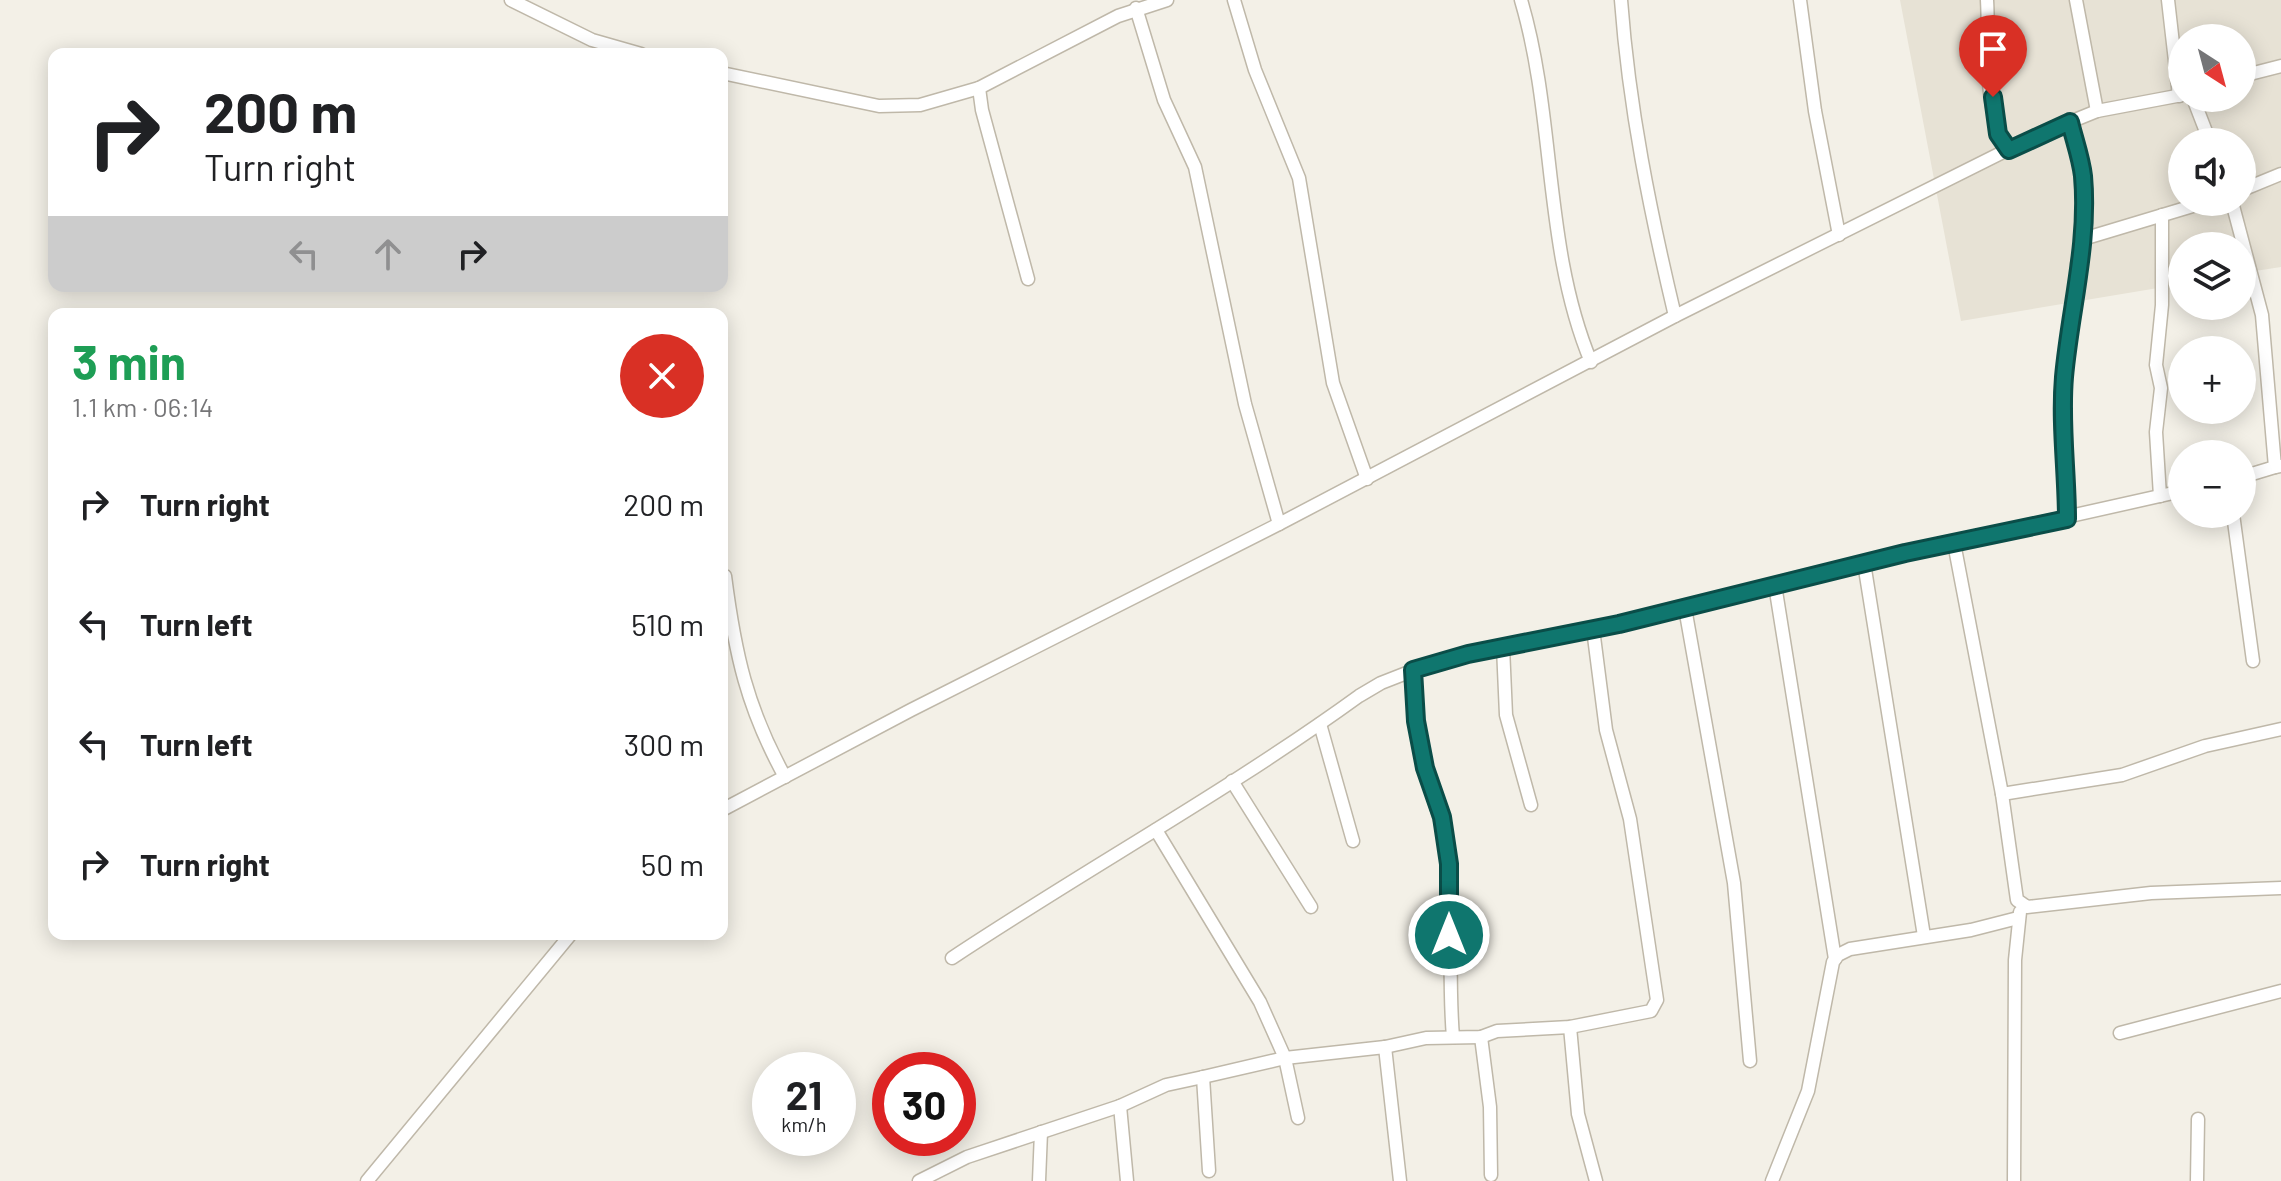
<!DOCTYPE html>
<meta charset="utf-8">
<style>
body{margin:0;font-family:Barlow,sans-serif;background:#f6f6f6;color:#202124;height:100vh;display:flex;flex-direction:column;font-size:30px;white-space:nowrap}
*{box-sizing:border-box;margin:0}
p{font-size:26px;color:#757577}
.icon{flex:none;width:44px;height:44px;fill:none;stroke:currentColor;stroke-width:2;stroke-linecap:round;stroke-linejoin:round}
.map{position:relative;flex:1;overflow:hidden}
.drawer{position:absolute;left:48px;top:308px;width:680px;height:632px;display:flex;flex-direction:column;background:#fff;border-radius:16px;box-shadow:0 4px 20px #0003}
.drawer>*{flex:none}
.guide{position:absolute;left:48px;top:48px;width:680px;height:244px;border-radius:16px;box-shadow:0 4px 20px #0003;background:#fff;color:#202124;overflow:hidden}
.needle{width:52px;rotate:144deg}
.tools{position:absolute;left:2168px;top:24px;display:grid;gap:16px}
.tools a{display:grid;place-items:center;width:88px;height:88px;border-radius:50%;background:#fff;box-shadow:0 4px 20px #0003;font-size:40px}
.speed{position:absolute;left:752px;top:1052px;display:flex;gap:16px;font-size:40px;font-weight:700;text-align:center}
.speed>*{display:grid;place-content:center;width:104px;height:104px;border-radius:50%;background:#fff;box-shadow:0 4px 20px #0003;line-height:1}
.speed small{font-size:20px;font-weight:400}
.speed .limit{border:12px solid #d22;background:#fff;color:#111}
.pin{position:absolute;display:grid;place-items:center;width:68px;height:68px;color:#fff;margin:-82px -34px;border-radius:50% 50% 50% 0;rotate:-45deg;box-shadow:0 0 8px #0007}
.pin .icon{rotate:45deg}
.me{position:absolute;width:88px;margin:-44px;rotate:0deg;stroke-linejoin:round;filter:drop-shadow(0 0 6px #0008)}
.turn{display:flex;align-items:center;gap:28px;height:168px;padding:0 24px;font-size:36px}
.turn .icon{width:104px;height:104px;stroke-width:2.5}
.turn b{display:block;font-size:56px;line-height:68px}
.lanes{display:flex;align-items:center;height:76px;padding:0 24px;background:#0003;justify-content:center;gap:40px;direction:ltr}
.lanes .off{opacity:.35}
.round{display:grid;place-items:center;flex:none;width:84px;height:84px;border-radius:42px;background:#f6f6f6}
.head{display:flex;align-items:center;justify-content:space-between;height:136px;padding:0 24px}
h1{font-size:48px;font-weight:700;line-height:60px;color:#1e9e55}
ul{padding:0;list-style:none}
li{display:flex;align-items:center;gap:24px;height:120px;padding:0 24px}
li div{flex:1}
li b{display:block;font-size:30px}
li em{font-style:normal}
.map>svg:first-child{display:block}
.residential{fill:#e7e2d5;fill-rule:evenodd}
.lines{fill:none;stroke-linecap:round;stroke-linejoin:round}
.minor-casing{stroke:#bfb8a9;stroke-width:15}
.minor{stroke:#fff;stroke-width:12}
.route-casing{stroke:#0a4d48;stroke-width:20}
.route{stroke:#0f766e;stroke-width:14}
</style>
<div class="map">
<svg width="2281" height="1181" viewBox="0 0 2281 1181">
<rect width="100%" height="100%" fill="#f3f0e7"/>
<path class="residential" d="M1900,0H2281V267L2242,273V246H2182V284L1961,321ZM2182,38H2242V98H2182ZM2182,142H2242V202H2182Z"/>
<g class="lines">
<g class="minor-casing">
<g id="minor">
<polyline points="511,0 592,40 641,54"/>
<polyline points="1234,0 1255,70 1299,178 1333,383 1367,479"/>
<path d="M1521,0C1556,118 1543,247 1591,362"/>
<path d="M1621,0C1629,108 1650,211 1675,316"/>
<polyline points="1800,0 1815,111 1839,235"/>
<path d="M1987,0C1990,48 1981,109 2009,150"/>
<polyline points="2076,0 2097,111"/>
<polyline points="2168,0 2179,96"/>
<polyline points="1136,8 1164,100 1195,167 1245,404 1279,524"/>
<polyline points="722,73 879,106 920,105 979,88 1118,16 1167,0"/>
<polyline points="2242,76 2281,66"/>
<polyline points="979,88 982,110 1028,279"/>
<polyline points="2193,98 2210,142"/>
<polyline points="2070,122 2083,174 2083,239 2206,202"/>
<polyline points="2242,190 2281,174"/>
<polyline points="2232,202 2262,315 2275,467 2281,466"/>
<polyline points="2242,477 2275,467"/>
<polyline points="2160,496 2156,432 2161,388 2156,365 2162,305 2162,215"/>
<polyline points="2233,514 2253,661"/>
<polyline points="2067,519 2064,377 2078,289 2077,264 2083,239"/>
<polyline points="1954,543 2002,794 2017,900 2027,907 2151,893 2281,888"/>
<polyline points="1864,563 1924,936"/>
<path d="M725,576C735,654 747,708 785,777"/>
<polyline points="1775,585 1835,959"/>
<polyline points="1685,608 1734,883 1750,1061"/>
<polyline points="1503,647 1506,715 1531,805"/>
<path d="M1413,670C1415,703 1417,736 1425,768C1433,801 1446,830 1449,864C1453,922 1448,979 1453,1037"/>
<polyline points="1320,724 1353,841"/>
<polyline points="1232,781 1311,907"/>
<polyline points="2002,794 2122,775 2205,746 2281,729"/>
<polyline points="722,810 911,710 1279,524 1675,316 2033,137 2097,111 2182,95"/>
<polyline points="1156,830 1260,1002 1285,1058 1298,1118"/>
<path d="M952,958C1086,869 1228,791 1359,696L1381,683L1427,665L1468,654L1619,624L1905,553L2182,491"/>
<polyline points="1570,1027 1578,1114 1596,1181"/>
<polyline points="2120,1033 2281,991"/>
<polyline points="1481,1037 1490,1107 1491,1175"/>
<polyline points="1385,1047 1400,1181"/>
<polyline points="1203,1077 1209,1171"/>
<polyline points="1120,1106 1127,1181"/>
<polyline points="367,1181 571,934"/>
<polyline points="919,1181 967,1157 1120,1106 1166,1085 1203,1077 1285,1058 1385,1047 1426,1038 1481,1037 1497,1031 1570,1027 1651,1011 1657,1000 1630,819 1606,730 1593,629"/>
<polyline points="1039,1181 1041,1132"/>
<polyline points="1772,1181 1808,1091 1833,962 1838,955 1850,949 1971,930 2018,918"/>
<polyline points="2014,1181 2015,960 2020,912"/>
<polyline points="2197,1181 2198,1119"/>
</g>
</g>
<use href="#minor" class="minor"/>
</g>
<g class="lines">
<g class="route-casing">
<path id="route" d="M1449,935V864L1442,817L1425,768L1416,721L1413,670L1468,654L1619,624L1905,553L2067,519C2067,472 2060,424 2064,377C2070,310 2089,244 2083,176C2081,158 2074,139 2070,122L2009,150L1998,134L1993,97"/>
</g>
<use href="#route" class="route"/>
</g>
</svg>
<div class="tools">
<a><svg class="needle" viewBox="-14 -14 28 28"><path d="M0-13l5 13h-10z" fill="#e53935"/><path d="M0 13l5-13h-10z" fill="#757577"/></svg></a>
<a><svg class="icon" aria-label="sound" viewBox="0 0 24 24"><path d="M4 9h4l5-4v14l-5-4H4zM17 9q2 3 0 6"/></svg></a>
<a><svg class="icon" aria-label="layers" viewBox="0 0 24 24"><path d="M12 4l9 5-9 5-9-5zM3 14l9 5 9-5"/></svg></a>
<a>+</a>
<a>−</a>
</div>
<div class="speed"><div>21<small>km/h</small></div><div class="limit">30</div></div>
<div class="pin" style="left:1993px;top:97px;background:#d93025"><svg class="icon" aria-label="arrive" viewBox="0 0 24 24"><path d="M6 21V4h12l-3 4 3 4H6"/></svg></div>
<svg class="me" style="left:1449px;top:935px" viewBox="-20 -20 40 40"><circle r="17" fill="#0f766e" stroke="#fff" stroke-width="3"/><path d="M0-11L8 9 0 5-8 9z" fill="#fff"/></svg>
<div class="guide">
<div class="turn"><svg class="icon" aria-label="right" viewBox="0 0 24 24"><path d="M7 20v-9h11M14 6l5 5-5 5"/></svg><div><b>200 m</b>Turn right</div></div>
<div class="lanes"><svg class="icon off" aria-label="left" viewBox="0 0 24 24"><path d="M17 20v-9H6M10 6l-5 5 5 5"/></svg><svg class="icon off" aria-label="ahead" viewBox="0 0 24 24"><path d="M12 20V5M6 11l6-6 6 6"/></svg><svg class="icon" aria-label="right" viewBox="0 0 24 24"><path d="M7 20v-9h11M14 6l5 5-5 5"/></svg></div>
</div>
<section class="drawer">
<div class="head"><div><h1>3 min</h1><p>1.1 km · 06:14</p></div><a class="round" style="background:#d93025;color:#fff"><svg class="icon" aria-label="close" viewBox="0 0 24 24"><path d="M6 6l12 12M18 6L6 18"/></svg></a></div>
<ul>
<li><svg class="icon" aria-label="right" viewBox="0 0 24 24"><path d="M7 20v-9h11M14 6l5 5-5 5"/></svg><div><b>Turn right</b></div><em>200 m</em></li>
<li><svg class="icon" aria-label="left" viewBox="0 0 24 24"><path d="M17 20v-9H6M10 6l-5 5 5 5"/></svg><div><b>Turn left</b></div><em>510 m</em></li>
<li><svg class="icon" aria-label="left" viewBox="0 0 24 24"><path d="M17 20v-9H6M10 6l-5 5 5 5"/></svg><div><b>Turn left</b></div><em>300 m</em></li>
<li><svg class="icon" aria-label="right" viewBox="0 0 24 24"><path d="M7 20v-9h11M14 6l5 5-5 5"/></svg><div><b>Turn right</b></div><em>50 m</em></li>
</ul>
</section>
</div>
